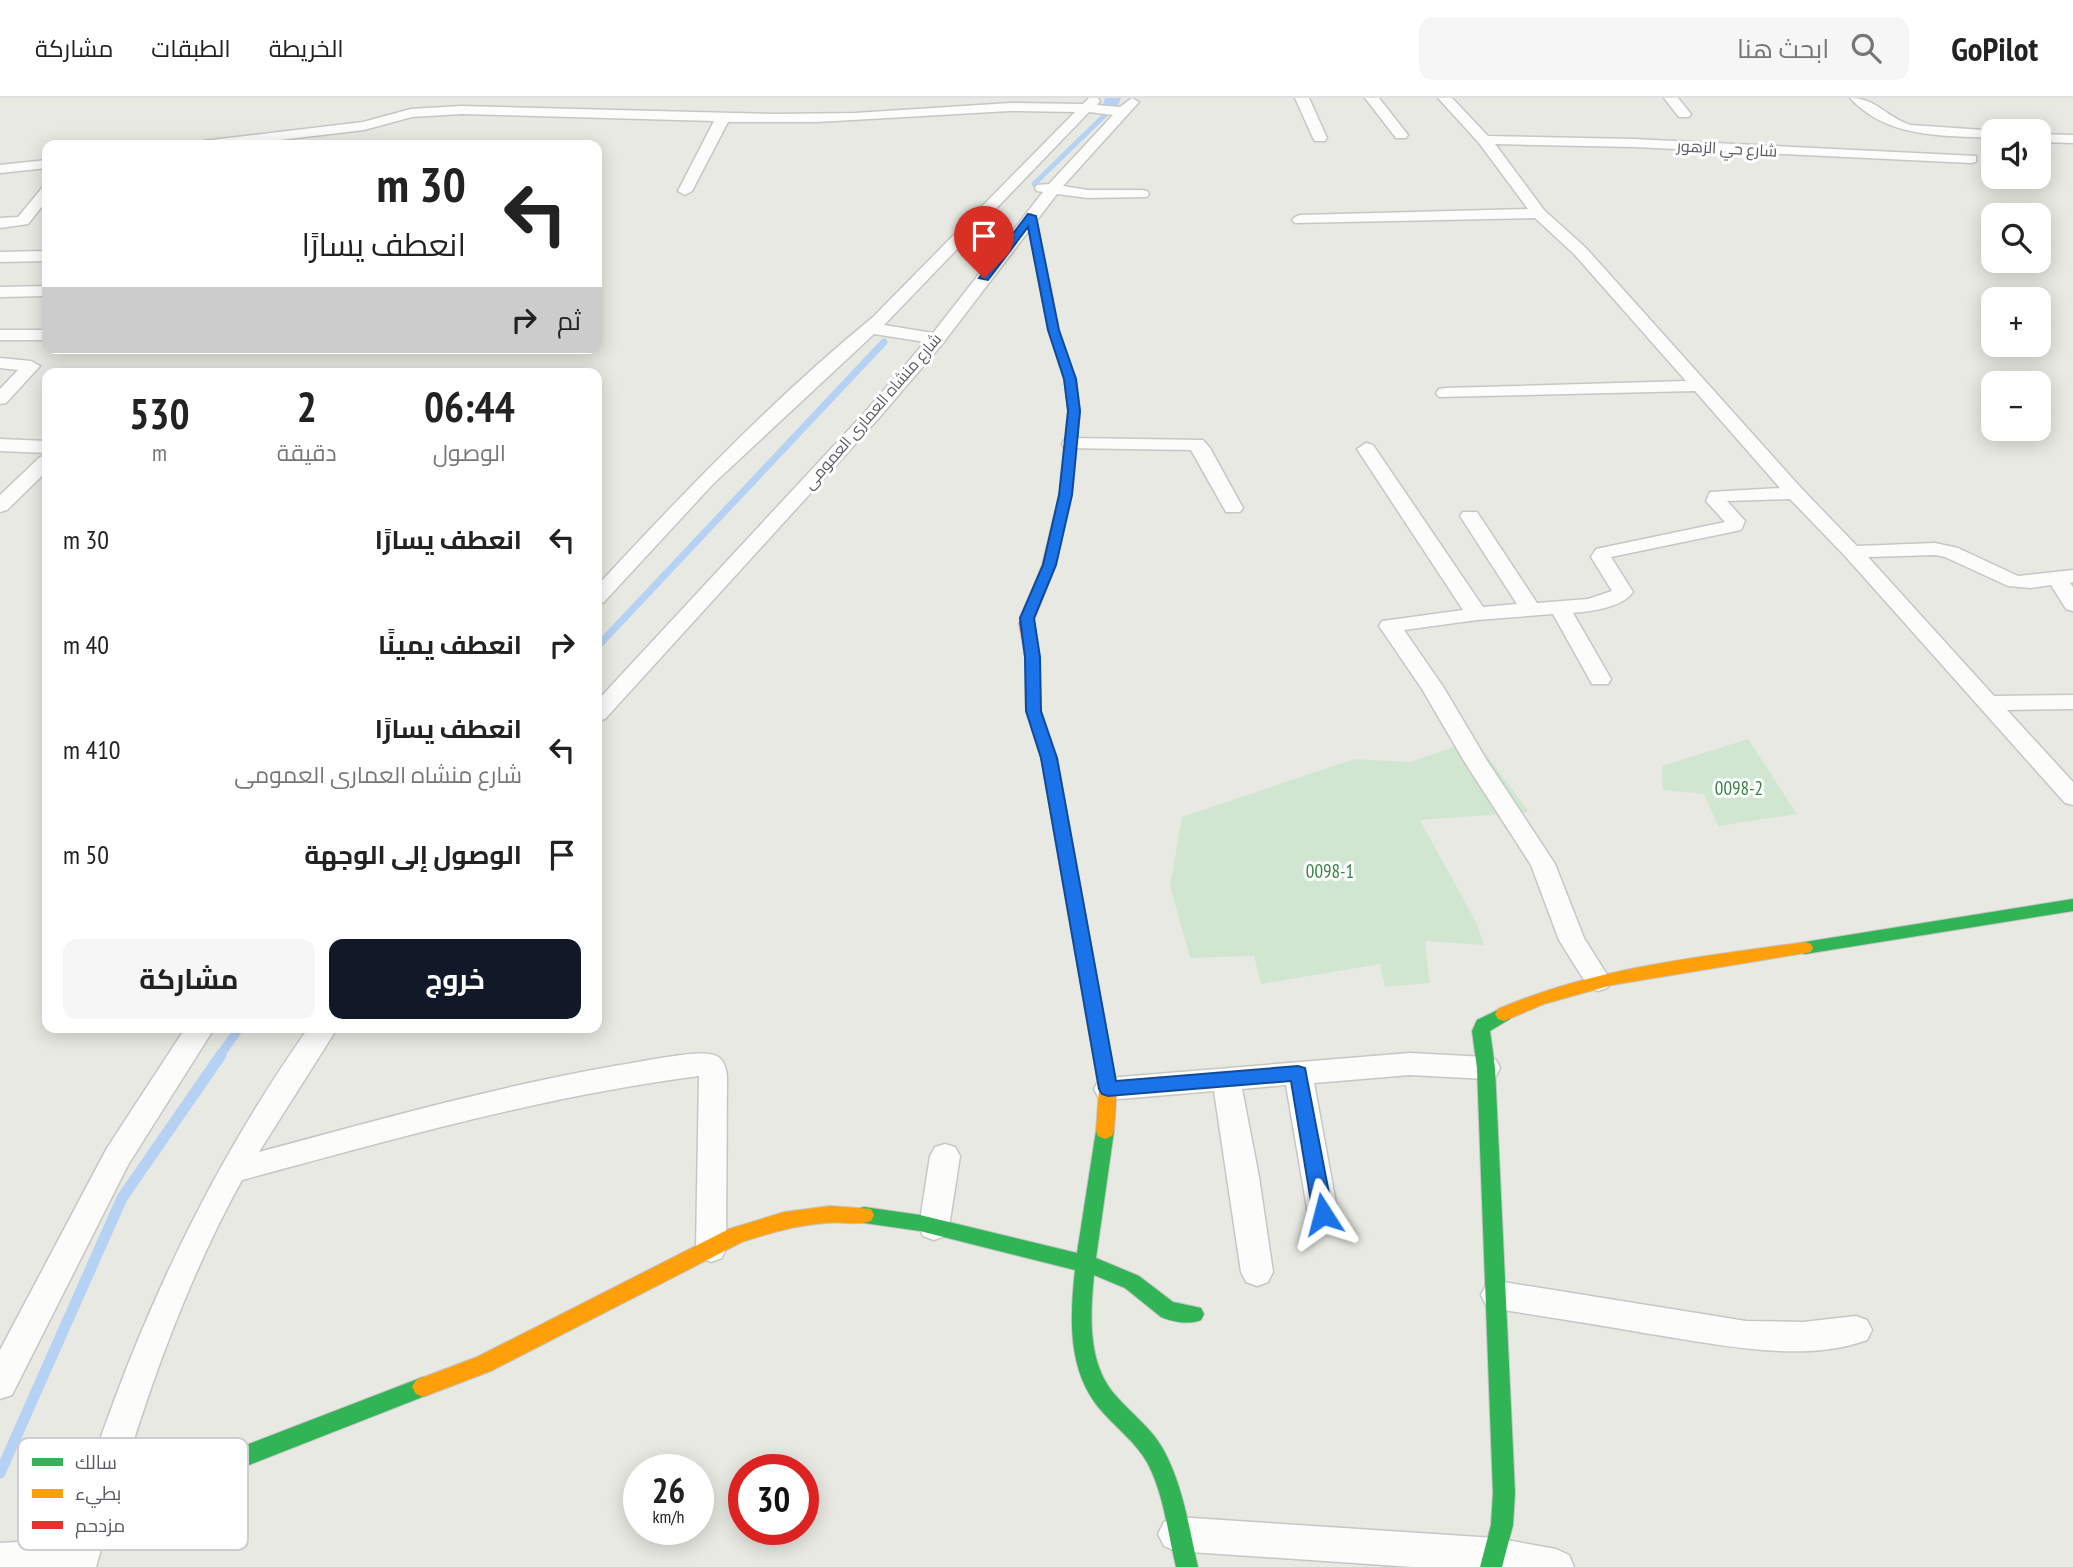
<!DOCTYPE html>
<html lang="ar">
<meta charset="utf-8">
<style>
body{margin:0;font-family:"PT Sans Narrow",Cairo,sans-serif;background:#f6f6f6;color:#222;direction:rtl;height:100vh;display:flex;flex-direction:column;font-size:26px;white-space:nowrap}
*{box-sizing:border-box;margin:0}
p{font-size:23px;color:#767676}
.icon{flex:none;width:38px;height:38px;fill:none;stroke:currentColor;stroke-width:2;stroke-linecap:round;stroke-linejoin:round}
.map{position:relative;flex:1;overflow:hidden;direction:ltr}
.sheet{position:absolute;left:42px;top:270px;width:560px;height:665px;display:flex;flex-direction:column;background:#fff;border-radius:14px;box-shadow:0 4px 18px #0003;direction:rtl}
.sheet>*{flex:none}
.banner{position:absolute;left:42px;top:42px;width:560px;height:214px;border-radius:14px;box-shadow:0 4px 18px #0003;direction:rtl;background:#fff;color:#222;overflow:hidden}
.buttons{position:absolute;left:1981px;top:21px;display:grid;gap:14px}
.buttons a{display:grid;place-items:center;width:70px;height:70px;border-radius:14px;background:#fff;box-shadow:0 4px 18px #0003;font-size:35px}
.speed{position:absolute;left:623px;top:1356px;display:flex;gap:14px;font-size:35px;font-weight:700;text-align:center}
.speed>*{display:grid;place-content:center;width:91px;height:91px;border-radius:50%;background:#fff;box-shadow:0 4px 18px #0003;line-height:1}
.speed small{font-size:18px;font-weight:400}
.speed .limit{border:10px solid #d22;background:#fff;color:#111}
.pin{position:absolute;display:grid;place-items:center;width:60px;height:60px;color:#fff;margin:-72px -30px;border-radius:50% 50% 50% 0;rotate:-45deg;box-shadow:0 0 7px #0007}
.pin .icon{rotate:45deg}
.me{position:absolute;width:77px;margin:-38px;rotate:351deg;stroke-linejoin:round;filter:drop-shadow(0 0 5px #0008)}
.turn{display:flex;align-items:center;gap:24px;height:147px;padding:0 21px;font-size:32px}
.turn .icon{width:91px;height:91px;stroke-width:2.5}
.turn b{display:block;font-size:49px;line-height:60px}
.then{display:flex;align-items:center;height:66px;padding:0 21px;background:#0003;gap:14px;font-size:26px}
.eta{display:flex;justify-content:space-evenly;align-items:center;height:119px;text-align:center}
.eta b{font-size:42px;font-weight:700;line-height:49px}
.primary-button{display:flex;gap:14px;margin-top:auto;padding:14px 21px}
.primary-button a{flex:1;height:80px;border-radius:14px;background:#111827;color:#fff;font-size:28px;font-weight:700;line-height:80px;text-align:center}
.primary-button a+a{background:#f6f6f6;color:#222}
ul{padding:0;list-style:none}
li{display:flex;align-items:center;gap:21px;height:105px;padding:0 21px}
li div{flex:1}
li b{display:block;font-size:26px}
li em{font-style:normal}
header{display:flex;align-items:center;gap:42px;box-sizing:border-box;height:98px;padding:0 35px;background:#fff;border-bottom:2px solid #e0e0e0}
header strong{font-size:33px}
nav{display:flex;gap:38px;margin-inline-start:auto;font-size:24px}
.search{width:490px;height:63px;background:#f6f6f6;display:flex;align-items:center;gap:18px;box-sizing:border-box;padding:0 24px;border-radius:14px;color:#767676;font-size:26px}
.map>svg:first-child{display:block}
.green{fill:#d1e6d1}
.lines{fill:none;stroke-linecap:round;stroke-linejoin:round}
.stream-far3{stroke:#b5d1f4;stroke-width:5}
.stream-far2{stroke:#b5d1f4;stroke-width:7}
.stream-far1{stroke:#b5d1f4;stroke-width:9}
.stream{stroke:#b5d1f4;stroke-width:11}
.canal{fill:#b5d1f4;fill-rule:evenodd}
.street-casing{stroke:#c6c7c5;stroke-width:3}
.fast-casing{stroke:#c4c5c4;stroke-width:2}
.slow-casing{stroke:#c4c5c4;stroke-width:2}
.jam-casing{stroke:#c4c5c4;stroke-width:2}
.street{fill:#fcfcfb;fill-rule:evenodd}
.fast{fill:#30b455;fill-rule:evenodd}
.slow{fill:#ff9f0a;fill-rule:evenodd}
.jam{fill:#e5322d;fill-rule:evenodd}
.route{fill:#1a73e8;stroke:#114b97;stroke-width:2}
.labels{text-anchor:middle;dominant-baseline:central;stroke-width:6;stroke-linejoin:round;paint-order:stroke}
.far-street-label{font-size:16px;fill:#595b61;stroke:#fff}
.park-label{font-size:19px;fill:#368245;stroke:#fff}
.key{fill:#fff;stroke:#cdced0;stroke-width:2}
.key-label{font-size:19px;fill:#595b61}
</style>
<header>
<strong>GoPilot</strong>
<div class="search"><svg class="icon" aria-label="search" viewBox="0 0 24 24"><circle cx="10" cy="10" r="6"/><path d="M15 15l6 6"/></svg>ابحث هنا</div>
<nav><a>الخريطة</a><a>الطبقات</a><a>مشاركة</a></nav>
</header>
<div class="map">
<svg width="2073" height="1469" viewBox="0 0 2073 1469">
<rect width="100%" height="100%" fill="#e9e9e3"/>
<g class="green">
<polygon points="1748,641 1797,716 1718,728 1704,696 1663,692 1662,668"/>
<polygon points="1475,642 1529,714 1420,722 1477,826 1484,847 1425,843 1430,885 1385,889 1380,866 1261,886 1254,858 1190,860 1170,788 1182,719 1354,661 1410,664"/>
</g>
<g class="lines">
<polyline class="stream-far3" points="1034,86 1106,16"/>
<polyline class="stream-far2" points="597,549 884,244"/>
<polyline class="stream-far1" points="219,959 240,929"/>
<polyline class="stream" points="0,1375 122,1100 221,957"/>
<polygon class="canal" points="1105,0 1121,0 1116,13 1104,13 1102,10"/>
<g class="street-casing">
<g id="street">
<path d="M1089,0H1098L1100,3L1097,7L1120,9L1132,0L1139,4L1063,88L1088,92H1142L1147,93L1149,96L1147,99L1088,100L1057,96L943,245L878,321L605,621L597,623V603L866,313L925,244L874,236L713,386L604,504L597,506V488C684,394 773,301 873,219L1075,14L1010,13L817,24H728L692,93L685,97L678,93L714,23L461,16L412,19L364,32L237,47H196L203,43L363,24L411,11L461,8L773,16L855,15L1010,5L1083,6ZM1089,14L1113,17L1049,86L1037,87L1035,90L1037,93L1043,94L933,235L884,227Z"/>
<polygon points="1295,0 1309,0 1327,40 1325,43 1315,43 1313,40"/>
<polygon points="1365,0 1379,0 1408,37 1406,40 1396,40"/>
<path d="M1438,0H1452L1488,38L1634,41L1976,58V64L1971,65L1634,49L1495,46L1544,112L1586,150L1802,391L1857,448L1935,445L1958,450L2018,478L2073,472V484L2070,485L2073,489V513L2066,511L2051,487L2031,490L2008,488L1945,459L1935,457L1868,459L1994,598L2073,597V611L2007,612L2073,684V707L2065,705L1845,458L1790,401L1727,403L1745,423L1741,432L1611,459L1633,494C1622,510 1591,513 1573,515L1611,581L1608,586H1592L1553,516L1477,522L1404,532L1444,590L1486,661L1555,766L1584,840L1611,883L1607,890L1598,893L1589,890L1559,842L1531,767L1464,663L1422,591L1379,528L1382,523L1390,522L1463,512L1357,351L1366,345L1373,347L1483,509L1517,506L1460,418L1463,414H1477L1537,505L1588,501L1612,493L1591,459L1596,451L1725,424L1706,403L1710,394L1780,390L1695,293L1439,299L1436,295L1439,291L1445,290L1686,283L1574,156L1535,120L1295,125L1292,122L1295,119L1300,117L1528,111L1479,45Z"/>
<polygon points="1664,0 1678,0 1691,16 1689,19 1679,19"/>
<path d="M1850,0C1877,0 1887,20 1911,27L1998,33H1993V40C1942,37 1888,41 1850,0Z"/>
<polygon points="2039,36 2073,37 2073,45 2039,44"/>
<polygon points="47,62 47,70 0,75 0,67"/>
<polygon points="47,89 47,102 28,126 0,130 0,120 18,119 42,90"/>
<polygon points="47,153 47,163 0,164 0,154"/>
<polygon points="47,188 47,198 0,199 0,189"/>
<rect x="0" y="232" width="47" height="10"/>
<polygon points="0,260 31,263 40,268 6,305 0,306 0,291 18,272 0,270"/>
<polygon points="1071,340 1203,342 1210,350 1243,410 1240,414 1226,414 1191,352 1064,350 1062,346 1064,342"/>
<polygon points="0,341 47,343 47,355 0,353"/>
<polygon points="47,357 47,373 7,412 0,414 0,397 40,359"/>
<polygon points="186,929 215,929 128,1067 12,1297 0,1301 0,1252 107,1050"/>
<path d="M309,929H338L259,1054C378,1022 498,988 620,967C640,964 691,953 709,956C722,957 726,967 727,978L726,1151L722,1160L711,1164L700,1160L696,1151L699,978C543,998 394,1041 242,1082C175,1203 133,1337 96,1469H0V1445L68,1441C123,1256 197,1088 309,929Z"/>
<polygon points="1410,955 1486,959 1496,962 1500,970 1496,978 1486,981 1410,977 1314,985 1338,1116 1334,1125 1323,1129 1312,1125 1308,1116 1286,987 1242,991 1259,1079 1273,1174 1268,1184 1257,1188 1246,1184 1241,1174 1214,993 1108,1002 1098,999 1094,991 1098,983 1108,980"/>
<polygon points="945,1046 955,1049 960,1058 949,1129 945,1138 934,1142 923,1138 919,1129 930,1058 935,1049"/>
<path d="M1497,1183L1746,1223L1803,1224L1856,1218L1867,1222L1872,1232L1867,1242C1803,1266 1716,1246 1650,1236C1599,1227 1548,1219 1497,1211L1486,1207L1481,1197L1486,1187Z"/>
<polygon points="1176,1419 1495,1440 1556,1451 1569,1457 1574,1469 1413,1469 1176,1453 1164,1448 1158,1436 1164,1424"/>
</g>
</g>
<g class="fast-casing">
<g id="fast">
<polygon points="2073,801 2073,813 1805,856 1799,854 1797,850 1799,846 1805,844"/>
<polygon points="1504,909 1510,911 1513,916 1510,921 1490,933 1495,970 1515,1395 1513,1427 1502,1469 1480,1469 1491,1427 1493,1395 1477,970 1472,933 1477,922"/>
<path d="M1105,1025L1112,1028L1114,1033L1096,1160L1139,1178L1173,1204L1201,1210L1204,1216L1201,1222C1189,1227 1173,1224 1161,1219L1125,1190L1094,1177C1090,1218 1087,1267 1117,1299C1132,1316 1152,1331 1163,1351C1183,1387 1189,1430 1198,1469H1176C1168,1436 1164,1397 1148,1366C1136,1344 1115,1329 1099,1310C1067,1271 1070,1219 1075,1172L920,1133L864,1125L857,1123L854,1117L857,1111L864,1109L920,1117L1077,1155L1096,1033L1098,1028Z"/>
<polygon points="423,1279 430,1282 434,1289 430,1296 93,1428 85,1425 82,1417 85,1409"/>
</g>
</g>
<g class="slow-casing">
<g id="slow">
<polygon points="1031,115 1036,118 1058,232 1076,281 1080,313 1073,389 1067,393 1061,389 1068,313 1064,281 1048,232 1026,118"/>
<polygon points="1038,622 1045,627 1057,660 1117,991 1114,1033 1112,1038 1105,1041 1098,1038 1096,1033 1099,991 1041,660 1031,627"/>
<path d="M1805,844L1811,846L1813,850L1811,854L1612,887L1544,906L1504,923L1498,921L1495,916L1498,911C1596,869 1700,859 1805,844Z"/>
<path d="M830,1108L871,1111L874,1117L871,1123C857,1128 842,1123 827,1125C797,1127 770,1135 742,1144L491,1273L423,1299L416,1296L412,1289L416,1282L477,1259L729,1131L784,1114Z"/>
</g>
</g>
<g class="jam-casing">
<polygon id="jam" points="1067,385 1073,389 1056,467 1033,525 1039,559 1040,613 1045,627 1038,632 1033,630 1026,613 1025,559 1019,525 1042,467 1061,389"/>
</g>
<use href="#street" class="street"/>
<use href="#fast" class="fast"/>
<use href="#slow" class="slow"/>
<use href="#jam" class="jam"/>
</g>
<polygon class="route" points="1028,116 1036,118 1059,232 1076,281 1080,313 1072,397 1056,467 1034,520 1040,559 1041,613 1057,660 1116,983 1298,968 1305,970 1333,1116 1330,1122 1323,1125 1316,1122 1313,1116 1291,983 1108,998 1102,996 1099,991 1041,660 1026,613 1025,559 1020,520 1043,467 1059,397 1068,313 1064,281 1048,232 1028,129 988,182 979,180"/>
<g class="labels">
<g class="far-street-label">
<text transform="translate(1727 50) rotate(3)">شارع حي الزهور</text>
<text transform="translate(872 313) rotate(-49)">شارع منشاه العمارى العمومى</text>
</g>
<g class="park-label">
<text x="1739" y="690">0098-2</text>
<text x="1330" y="773">0098-1</text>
</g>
</g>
<rect x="18" y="1340" width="230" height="112" rx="10" class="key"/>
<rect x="32" y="1360" width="31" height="8" fill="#30b455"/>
<rect x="32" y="1391" width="31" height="9" fill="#ff9f0a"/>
<rect x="32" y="1423" width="31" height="8" fill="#e5322d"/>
<g class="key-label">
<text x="75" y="1371">سالك</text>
<text x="75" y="1402">بطيء</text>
<text x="75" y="1434">مزدحم</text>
</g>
</svg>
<div class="buttons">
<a><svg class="icon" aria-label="sound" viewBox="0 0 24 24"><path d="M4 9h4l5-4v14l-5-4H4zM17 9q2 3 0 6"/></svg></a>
<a><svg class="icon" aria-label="search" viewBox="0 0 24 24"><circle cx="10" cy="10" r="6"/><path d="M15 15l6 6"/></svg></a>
<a>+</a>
<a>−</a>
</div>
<div class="speed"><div>26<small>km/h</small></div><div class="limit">30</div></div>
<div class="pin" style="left:984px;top:180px;background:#d93025"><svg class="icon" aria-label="arrive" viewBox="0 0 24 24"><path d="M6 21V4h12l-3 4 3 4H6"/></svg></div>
<svg class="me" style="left:1323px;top:1116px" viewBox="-20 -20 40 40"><path d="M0-17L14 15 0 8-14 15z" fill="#1a73e8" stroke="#fff" stroke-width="4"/></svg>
<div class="banner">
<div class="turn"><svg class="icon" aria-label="left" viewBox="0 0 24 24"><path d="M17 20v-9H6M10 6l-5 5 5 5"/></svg><div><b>30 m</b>انعطف يسارًا</div></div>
<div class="then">ثم<svg class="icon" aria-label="right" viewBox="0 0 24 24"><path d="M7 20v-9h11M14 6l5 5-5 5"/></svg></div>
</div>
<section class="sheet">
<div class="eta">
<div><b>06:44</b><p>الوصول</p></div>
<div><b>2</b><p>دقيقة</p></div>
<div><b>530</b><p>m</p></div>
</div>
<ul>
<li><svg class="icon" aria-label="left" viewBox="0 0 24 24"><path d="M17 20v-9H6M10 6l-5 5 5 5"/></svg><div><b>انعطف يسارًا</b></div><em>30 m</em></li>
<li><svg class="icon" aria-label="right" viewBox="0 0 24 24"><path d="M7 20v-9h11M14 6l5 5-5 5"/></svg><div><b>انعطف يمينًا</b></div><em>40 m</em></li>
<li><svg class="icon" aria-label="left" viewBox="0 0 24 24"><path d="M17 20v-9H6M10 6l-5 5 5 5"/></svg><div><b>انعطف يسارًا</b><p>شارع منشاه العمارى العمومى</p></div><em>410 m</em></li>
<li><svg class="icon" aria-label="arrive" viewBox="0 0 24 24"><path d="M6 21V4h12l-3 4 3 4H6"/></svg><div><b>الوصول إلى الوجهة</b></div><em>50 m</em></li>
</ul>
<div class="primary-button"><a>خروج</a><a>مشاركة</a></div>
</section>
</div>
